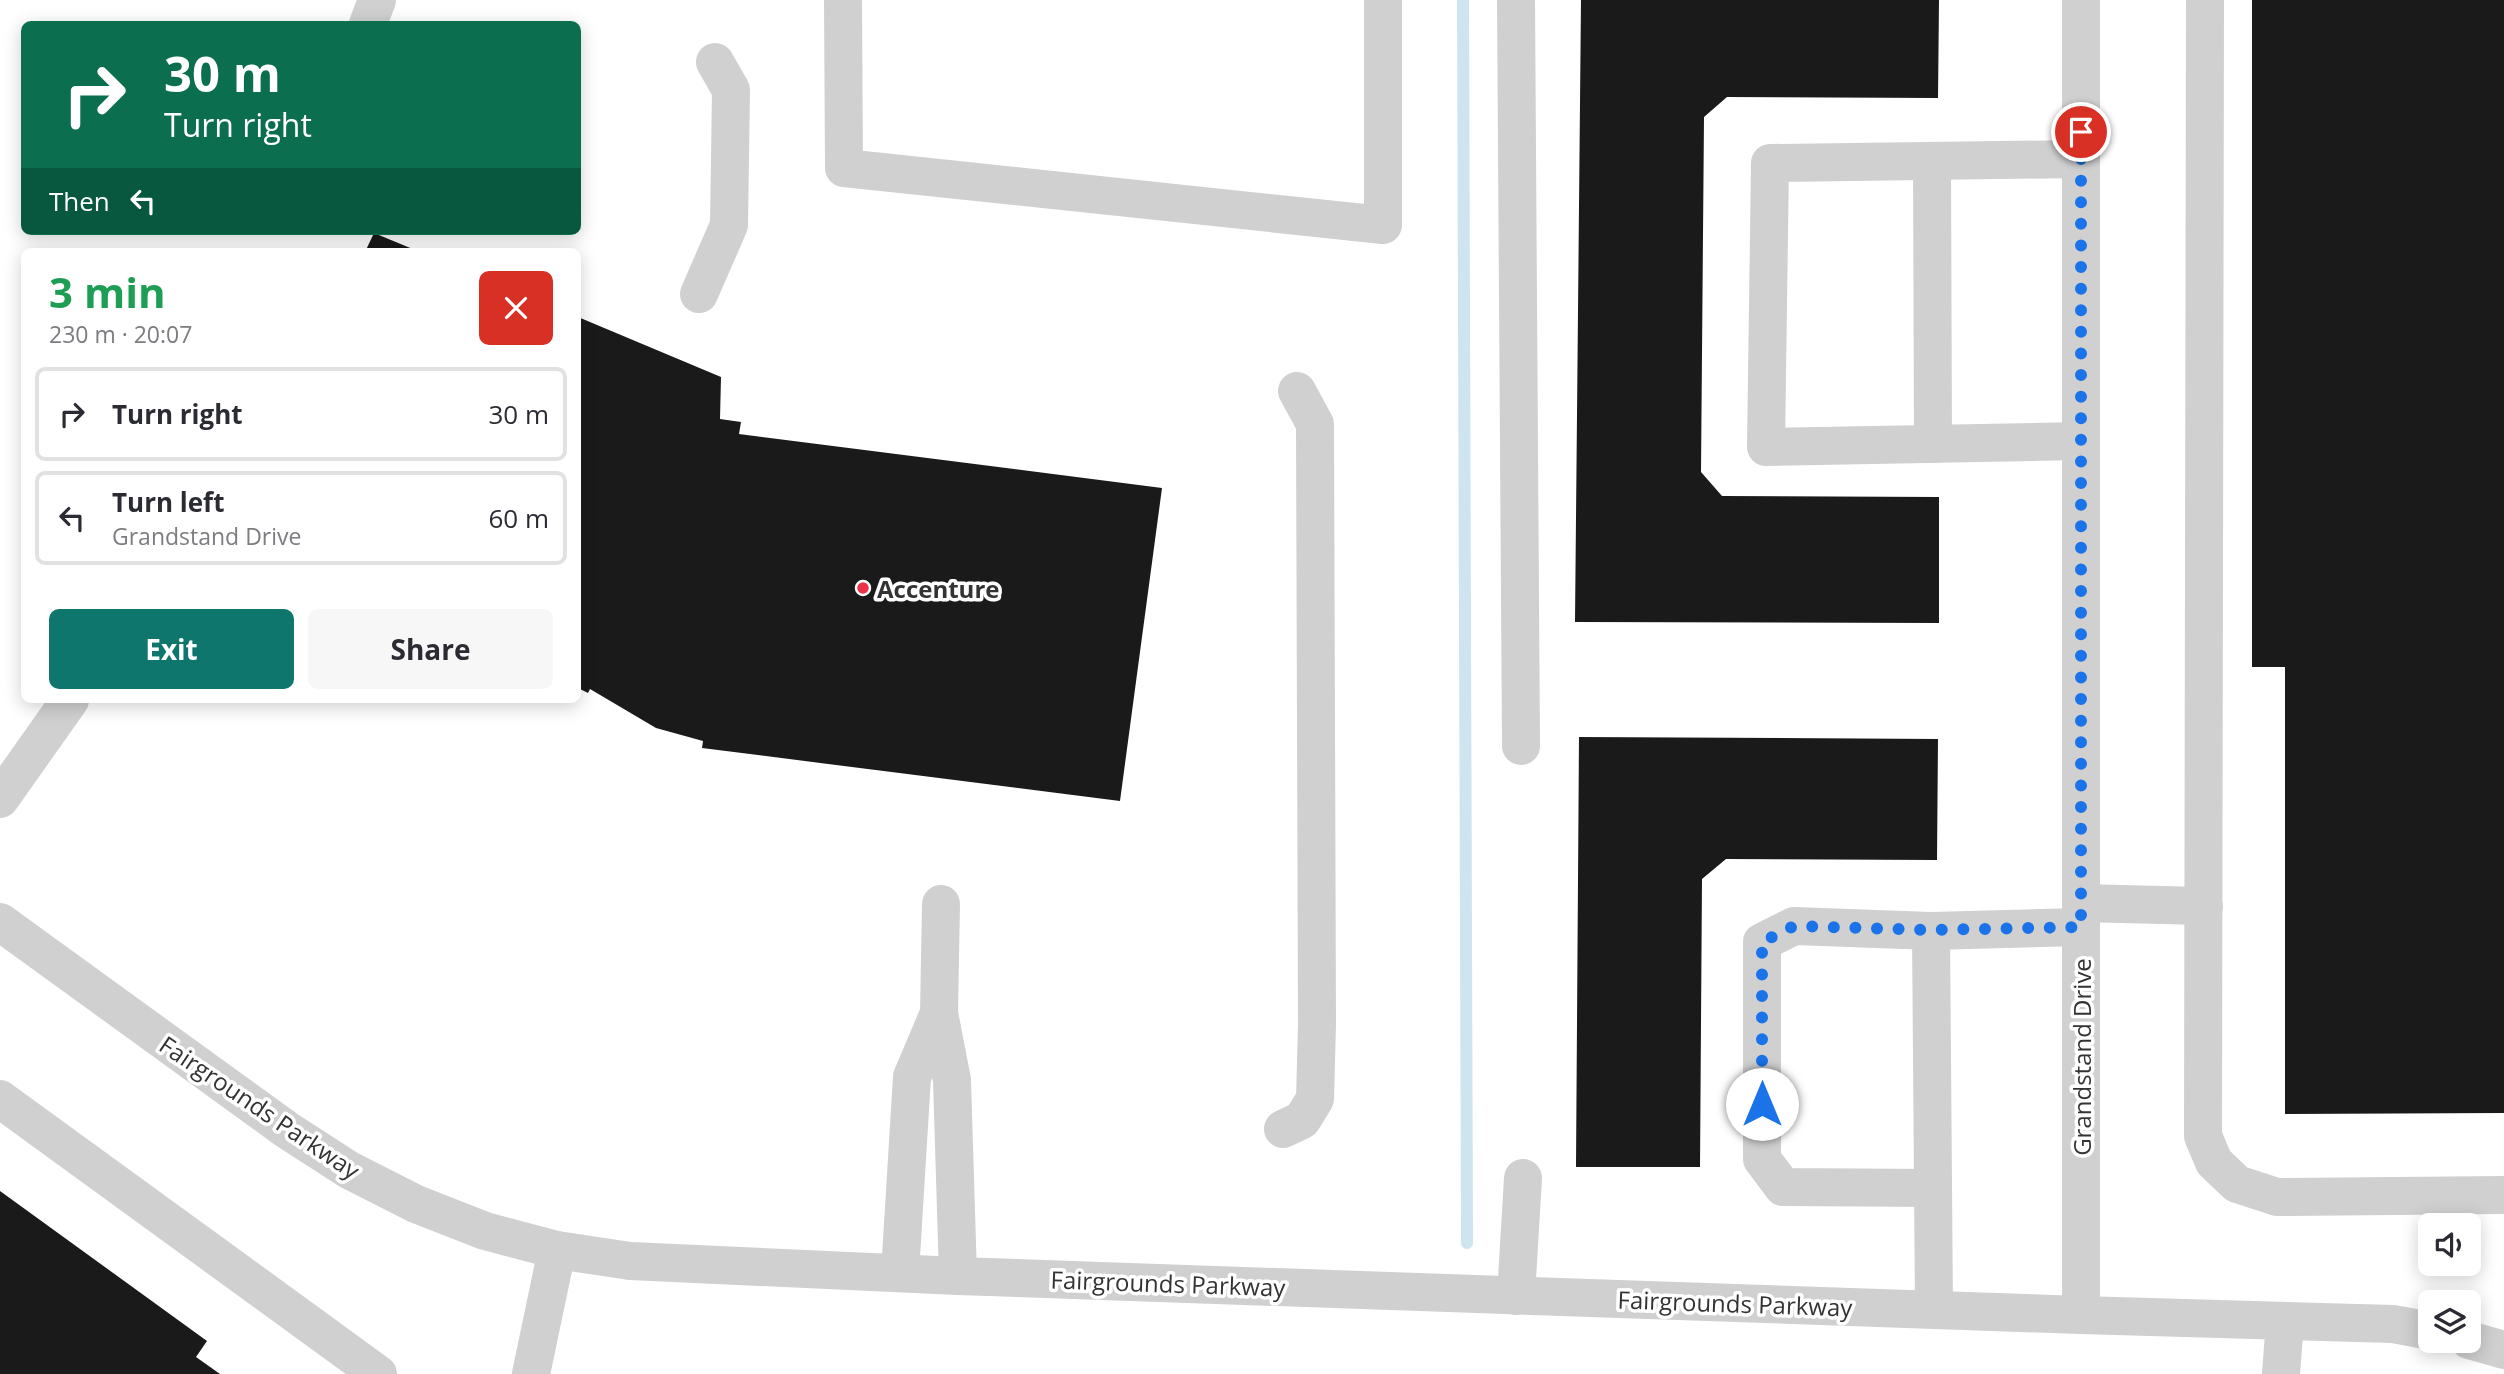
<!DOCTYPE html>
<meta charset="utf-8">
<style>
body{margin:0;font-family:"Open Sans",sans-serif;background:#f7f7f7;color:#2b2b33;height:100vh;display:flex;flex-direction:column;font-size:26px;white-space:nowrap}
*{box-sizing:border-box;margin:0}
p{font-size:23px;color:#7c7c81}
.icon{flex:none;width:38px;height:38px;fill:none;stroke:currentColor;stroke-width:2;stroke-linecap:round;stroke-linejoin:round}
.map{position:relative;flex:1;overflow:hidden}
.sheet{position:absolute;left:21px;top:248px;width:560px;height:455px;display:flex;flex-direction:column;background:#fff;border-radius:10px;box-shadow:0 4px 18px #0003}
.sheet>*{flex:none}
.guide{position:absolute;left:21px;top:21px;width:560px;height:214px;border-radius:10px;box-shadow:0 4px 18px #0003;background:#0b6e4f;color:#fff;overflow:hidden}
.fabs{position:absolute;left:2418px;top:1213px;display:grid;gap:14px}
.fabs a{display:grid;place-items:center;width:63px;height:63px;border-radius:10px;background:#fff;box-shadow:0 4px 18px #0003;font-size:35px}
.pin{position:absolute;display:grid;place-items:center;width:60px;height:60px;color:#fff;margin:-30px;border:4px solid #fff;border-radius:50%;box-shadow:0 2px 7px #0007}
.me{position:absolute;width:77px;margin:-38px;rotate:0deg;stroke-linejoin:round;filter:drop-shadow(0 0 5px #0008)}
.turn{display:flex;align-items:center;gap:24px;height:147px;padding:0 28px;font-size:32px}
.turn .icon{width:91px;height:91px;stroke-width:2.5}
.turn b{display:block;font-size:49px;line-height:60px}
.then{display:flex;align-items:center;height:66px;padding:0 28px;background:#0003;gap:14px;font-size:26px}
.round{display:grid;place-items:center;flex:none;width:74px;height:74px;border-radius:10px;background:#f7f7f7}
.head{display:flex;align-items:center;justify-content:space-between;height:119px;padding:0 28px}
h1{font-size:42px;font-weight:700;line-height:52px;color:#1e9e55}
.cta{display:flex;gap:14px;margin-top:auto;padding:14px 28px}
.cta a{flex:1;height:80px;border-radius:10px;background:#0f766e;color:#fff;font-size:28px;font-weight:700;line-height:80px;text-align:center}
.cta a+a{background:#f7f7f7;color:#2b2b33}
ul{padding:0;list-style:none}
li{display:flex;align-items:center;gap:21px;height:94px;margin:0 14px 10px;padding:0 14px;border:4px solid #e1e1e2;border-radius:10px}
li div{flex:1}
li b{display:block;font-size:26px}
li em{font-style:normal}
.map>svg:first-child{display:block}
.lines{fill:none;stroke-linecap:round;stroke-linejoin:round}
.stream{stroke:#cee4ef;stroke-width:12}
.building{fill:#1a1a1a}
.minor{stroke:#d0d0d0;stroke-width:38}
.route{stroke:#1a73e8;stroke-width:12;stroke-dasharray:0 21.6}
.poi-dot{fill:#ed3148;stroke:#fff;stroke-width:2.5}
.labels{text-anchor:middle;dominant-baseline:central;stroke-width:7;stroke-linejoin:round;paint-order:stroke}
.poi-label{font-size:24px;font-weight:bold;fill:#333;stroke:#fff;text-anchor:start}
.street-label{font-size:24px;fill:#333;stroke:#fff}
</style>
<div class="map">
<svg width="2504" height="1374" viewBox="0 0 2504 1374">
<rect width="100%" height="100%" fill="#fff"/>
<g class="lines">
<polyline class="stream" points="1463,0 1467,1243"/>
</g>
<g class="building">
<polygon points="1581,0 1939,0 1938,98 1727,97 1704,117 1701,472 1722,496 1939,497 1939,623 1575,622"/>
<polygon points="2252,0 2504,0 2504,1113 2285,1114 2285,667 2252,667"/>
<polygon points="374,233 420,252 365,252"/>
<polygon points="578,317 721,377 720,419 741,422 739,434 1162,488 1120,801 702,748 703,741 656,728 590,689 588,693 578,688"/>
<polygon points="1579,737 1938,739 1937,860 1726,859 1702,879 1700,1167 1576,1167"/>
<polygon points="0,1191 207,1341 196,1357 220,1374 0,1374"/>
</g>
<g class="lines">
<g class="minor">
<polyline points="843,0 844,168 1383,225 1383,0"/>
<polyline points="1516,0 1521,746"/>
<polyline points="2205,0 2203,1136 2214,1162 2237,1184 2277,1197 2504,1195"/>
<polyline points="368,24 377,0"/>
<polyline points="2081,159 1770,163 1766,447 2081,441"/>
<polyline points="1932,161 1933,444"/>
<polyline points="699,294 729,225 731,90 715,62"/>
<polyline points="0,799 70,700"/>
<polyline points="2081,903 2204,906"/>
<polyline points="941,904 939,1013 952,1080 958,1276"/>
<polyline points="0,922 287,1130 349,1170 416,1204 485,1231 557,1250 630,1261 958,1276 2081,1315 2393,1324 2431,1331"/>
<polyline points="1931,931 1794,926 1762,942 1762,1159 1783,1187 1932,1188"/>
<polyline points="0,1099 378,1374"/>
<polyline points="1283,1129 1302,1120 1315,1099 1317,1024 1315,424 1297,391"/>
<polyline points="900,1273 912,1077 939,1013"/>
<polyline points="1516,1296 1523,1178"/>
<polyline points="1934,1310 1931,931 2081,927"/>
<polyline points="2081,1315 2081,0"/>
<polyline points="2469,1340 2504,1350"/>
<polyline points="531,1374 557,1250"/>
<polyline points="2281,1374 2285,1321"/>
</g>
</g>
<g class="lines">
<polyline class="route" points="1762,1104 1762,942 1794,926 1931,930 2081,927 2081,132"/>
</g>
<circle class="poi-dot" cx="863" cy="588" r="7"/>
<g class="labels">
<g class="poi-label">
<text x="877" y="588">Accenture</text>
</g>
<g class="street-label">
<text transform="translate(2081 1057) rotate(-90)">Grandstand Drive</text>
<text transform="translate(260 1107) rotate(34)">Fairgrounds Parkway</text>
<text transform="translate(1168 1283) rotate(2)">Fairgrounds Parkway</text>
<text transform="translate(1735 1303) rotate(2)">Fairgrounds Parkway</text>
</g>
</g>
</svg>
<div class="fabs">
<a><svg class="icon" aria-label="sound" viewBox="0 0 24 24"><path d="M4 9h4l5-4v14l-5-4H4zM17 9q2 3 0 6"/></svg></a>
<a><svg class="icon" aria-label="layers" viewBox="0 0 24 24"><path d="M12 4l9 5-9 5-9-5zM3 14l9 5 9-5"/></svg></a>
</div>
<div class="pin" style="left:2081px;top:132px;background:#d93025"><svg class="icon" aria-label="arrive" viewBox="0 0 24 24"><path d="M6 21V4h12l-3 4 3 4H6"/></svg></div>
<svg class="me" style="left:1762px;top:1104px" viewBox="-20 -20 40 40"><circle r="19" fill="#fff"/><path d="M0-13L10 11 0 6-10 11z" fill="#1a73e8"/></svg>
<div class="guide">
<div class="turn"><svg class="icon" aria-label="right" viewBox="0 0 24 24"><path d="M7 20v-9h11M14 6l5 5-5 5"/></svg><div><b>30 m</b>Turn right</div></div>
<div class="then">Then<svg class="icon" aria-label="left" viewBox="0 0 24 24"><path d="M17 20v-9H6M10 6l-5 5 5 5"/></svg></div>
</div>
<section class="sheet">
<div class="head"><div><h1>3 min</h1><p>230 m · 20:07</p></div><a class="round" style="background:#d93025;color:#fff"><svg class="icon" aria-label="close" viewBox="0 0 24 24"><path d="M6 6l12 12M18 6L6 18"/></svg></a></div>
<ul>
<li><svg class="icon" aria-label="right" viewBox="0 0 24 24"><path d="M7 20v-9h11M14 6l5 5-5 5"/></svg><div><b>Turn right</b></div><em>30 m</em></li>
<li><svg class="icon" aria-label="left" viewBox="0 0 24 24"><path d="M17 20v-9H6M10 6l-5 5 5 5"/></svg><div><b>Turn left</b><p>Grandstand Drive</p></div><em>60 m</em></li>
</ul>
<div class="cta"><a>Exit</a><a>Share</a></div>
</section>
</div>
